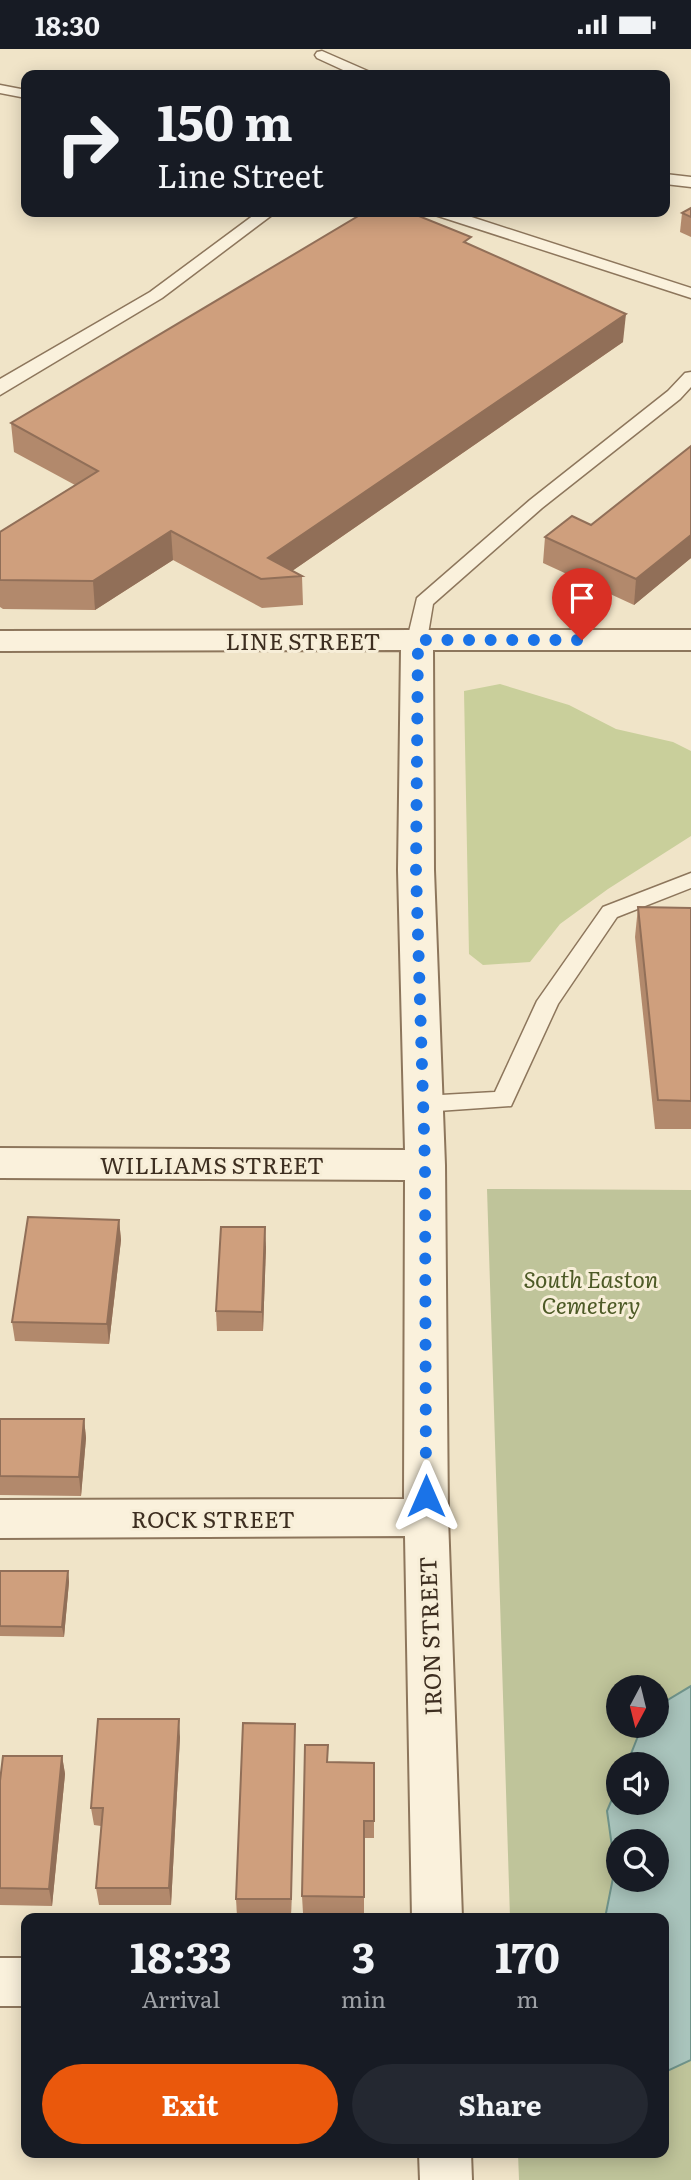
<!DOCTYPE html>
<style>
body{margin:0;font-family:Literata,serif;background:#242831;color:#f1f3f6;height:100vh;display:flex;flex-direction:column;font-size:26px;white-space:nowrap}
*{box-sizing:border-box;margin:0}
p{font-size:23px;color:#9ea1a6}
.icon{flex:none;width:38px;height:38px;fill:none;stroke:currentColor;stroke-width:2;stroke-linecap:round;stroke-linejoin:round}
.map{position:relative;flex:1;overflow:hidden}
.panel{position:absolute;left:21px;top:1864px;width:648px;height:245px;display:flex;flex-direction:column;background:#171b24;border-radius:14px;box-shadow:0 4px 18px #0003}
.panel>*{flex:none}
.top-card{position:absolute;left:21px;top:21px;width:649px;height:147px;border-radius:14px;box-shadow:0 4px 18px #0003;background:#171b24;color:#f1f3f6;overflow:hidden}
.needle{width:46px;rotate:187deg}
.tools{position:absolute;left:606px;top:1626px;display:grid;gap:14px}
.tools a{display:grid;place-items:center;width:63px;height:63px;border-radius:50%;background:#171b24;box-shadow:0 4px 18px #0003;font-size:35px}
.pin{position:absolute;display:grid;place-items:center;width:60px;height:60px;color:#fff;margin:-72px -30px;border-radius:50% 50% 50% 0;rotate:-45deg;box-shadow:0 0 7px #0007}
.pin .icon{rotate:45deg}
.me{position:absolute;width:77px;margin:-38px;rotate:0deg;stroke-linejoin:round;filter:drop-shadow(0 0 5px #0008)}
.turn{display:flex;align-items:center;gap:24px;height:147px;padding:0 21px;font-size:32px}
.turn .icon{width:91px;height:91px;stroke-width:2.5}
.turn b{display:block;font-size:49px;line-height:60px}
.eta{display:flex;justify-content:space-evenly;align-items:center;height:119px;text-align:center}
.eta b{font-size:42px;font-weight:700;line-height:49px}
.button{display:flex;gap:14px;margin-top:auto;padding:14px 21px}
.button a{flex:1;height:80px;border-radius:42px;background:#ea580c;color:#fff;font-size:28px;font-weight:700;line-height:80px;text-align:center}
.button a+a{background:#242831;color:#f1f3f6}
.status{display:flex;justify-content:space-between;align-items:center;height:49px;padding:0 35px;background:#171b24;direction:ltr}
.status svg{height:19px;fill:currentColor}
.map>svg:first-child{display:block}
.green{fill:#c9cf9b}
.cemetery{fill:#bfc49a;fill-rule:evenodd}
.water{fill:#a9c4bc;stroke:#6f938a;stroke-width:2;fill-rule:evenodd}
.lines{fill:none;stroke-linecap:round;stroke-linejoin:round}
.lane-casing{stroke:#8d765c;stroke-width:3}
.street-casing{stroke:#8d765c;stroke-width:4}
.lane{fill:#faf1dc;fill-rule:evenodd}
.street{fill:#faf1dc;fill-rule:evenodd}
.wall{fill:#b2896c}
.shaded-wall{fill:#916f58}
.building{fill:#cf9f7d;stroke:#916f58;stroke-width:2}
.route{stroke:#1a73e8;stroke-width:12;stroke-dasharray:0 21.6}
.labels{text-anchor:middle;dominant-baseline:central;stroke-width:6;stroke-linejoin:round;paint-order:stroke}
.street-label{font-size:23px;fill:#3d2e20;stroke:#f7eed8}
.park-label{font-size:23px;font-style:italic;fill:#4d5a26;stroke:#f7eed8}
</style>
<div class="status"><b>18:30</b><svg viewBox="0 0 49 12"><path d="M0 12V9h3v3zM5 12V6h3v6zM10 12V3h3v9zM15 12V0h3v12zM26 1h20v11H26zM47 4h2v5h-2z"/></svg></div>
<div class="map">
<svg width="691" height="2131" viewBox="0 0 691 2131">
<rect width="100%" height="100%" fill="#f0e4c8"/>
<polygon class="green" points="500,635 569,656 616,680 673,693 691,702 691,787 608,840 560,875 530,913 483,916 469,905 464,642"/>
<path class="cemetery" d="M487,1140L691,1141V2131H519L518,2104H663V1869H510ZM618,1638H656V1676H618ZM618,1715H656V1754H618ZM618,1792H656V1830H618Z"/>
<path class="water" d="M691,1637V2011L663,2024V1869H605L615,1819L607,1762L618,1736V1754H656V1715H627L642,1677L656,1676V1658ZM618,1792H656V1830H618Z"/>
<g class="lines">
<g class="lane-casing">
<g id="lane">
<polygon points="322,2 370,23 372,26 354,26 317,9 315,6 317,3"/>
<polygon points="0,36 26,41 26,49 0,44"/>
<polygon points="665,125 691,128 691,138 665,135"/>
<polygon points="258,163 276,163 162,249 0,346 0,330 150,243"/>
<polygon points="433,163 456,163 691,239 691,249 435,166"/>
<polygon points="691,323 691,338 680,350 542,459 433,555 427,591 424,595 410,595 407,591 417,549 530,451 668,342 685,324"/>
<polygon points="691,824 691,839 617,868 558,955 511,1057 423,1063 415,1061 412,1055 415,1049 423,1047 495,1043 537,952 603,858"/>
</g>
</g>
<g class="street-casing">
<g id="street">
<polygon points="415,581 691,581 691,601 433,601 434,821 445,1116 448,1468 462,1869 412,1869 405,1487 0,1489 0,1451 404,1450 405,1131 0,1129 0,1099 405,1101 398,821 401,601 0,602 0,582"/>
<rect x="0" y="1909" width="26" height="48"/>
<polygon points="419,2104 471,2104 472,2131 420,2131"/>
</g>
</g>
<use href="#lane" class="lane"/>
<use href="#street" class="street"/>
</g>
<g class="wall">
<polygon points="691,159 691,188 680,183 682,164"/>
<polygon points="470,195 623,293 292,522 302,527 303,556 262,559 173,511 95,561 3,560 0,558 0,483 75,436 14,403 11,374"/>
<polygon points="691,397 691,509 634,556 543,514 545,488 591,476"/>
<polygon points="638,858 691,859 691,1080 655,1080 635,888"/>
<polygon points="119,1171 121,1191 109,1295 15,1292 12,1273"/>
<polygon points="266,1198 263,1282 217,1282 216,1262"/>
<polygon points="0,1370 84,1370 86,1389 81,1447 0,1446"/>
<polygon points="0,1522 68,1522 69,1533 64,1588 0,1587"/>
<polygon points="295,1675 291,1867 237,1867 236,1850"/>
<polygon points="180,1688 171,1856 99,1856 96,1839 101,1777 94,1776 91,1759"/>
<polygon points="328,1696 328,1713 374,1714 374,1789 364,1789 364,1865 303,1864 302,1847"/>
<polygon points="62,1707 65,1725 52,1857 0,1856 0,1732"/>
</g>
<g class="shaded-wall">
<polygon points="626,265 623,293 282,529 268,509"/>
<polygon points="171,482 173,511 95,561 93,532"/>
<polygon points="691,486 691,509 634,556 636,530"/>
<polygon points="119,1171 121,1191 109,1295 107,1275"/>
<polygon points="265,1178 266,1198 263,1282 262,1263"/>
<polygon points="84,1370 86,1389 81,1447 79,1428"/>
<polygon points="68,1522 69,1533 64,1588 62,1578"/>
<polygon points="179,1670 180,1688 171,1856 169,1839"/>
<polygon points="295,1675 295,1693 291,1867 291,1850"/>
<polygon points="62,1707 65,1725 52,1857 49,1840"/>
</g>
<g class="building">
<polygon points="691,159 691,168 682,164"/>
<polygon points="365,163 409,163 471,188 464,193 626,265 268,509 302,527 261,530 171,482 93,532 0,531 0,483 98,422 11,374"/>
<polygon points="691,397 691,486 636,530 545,488 572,467 591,476"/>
<polygon points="638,858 691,859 691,1052 658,1051"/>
<polygon points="28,1168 119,1171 107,1275 12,1273"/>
<polygon points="221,1178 265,1178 262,1263 216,1262"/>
<polygon points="0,1370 84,1370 79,1428 0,1427"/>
<polygon points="0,1522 68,1522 62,1578 0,1577"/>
<polygon points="98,1670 179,1670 169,1839 96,1839 103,1759 91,1759"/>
<polygon points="243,1674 295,1675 291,1850 236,1850"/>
<polygon points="305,1696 328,1696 327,1713 374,1714 374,1772 364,1772 364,1848 302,1847"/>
<polygon points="3,1707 62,1707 49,1840 0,1839 0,1732"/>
</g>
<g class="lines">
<polyline class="route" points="426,1447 425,1116 416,821 418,591 582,591"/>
</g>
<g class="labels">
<g class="street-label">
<text x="303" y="591">LINE STREET</text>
<text x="212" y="1115">WILLIAMS STREET</text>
<text x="213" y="1469">ROCK STREET</text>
<text transform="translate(429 1587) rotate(-92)">IRON STREET</text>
</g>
<g class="park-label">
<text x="591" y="1229">South Easton<tspan x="591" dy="26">Cemetery</tspan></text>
</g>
</g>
</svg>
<div class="tools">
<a><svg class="needle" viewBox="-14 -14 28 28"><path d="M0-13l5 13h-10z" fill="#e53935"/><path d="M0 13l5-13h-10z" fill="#9ea1a6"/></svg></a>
<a><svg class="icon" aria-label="sound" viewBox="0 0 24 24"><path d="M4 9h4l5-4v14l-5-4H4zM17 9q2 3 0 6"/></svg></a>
<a><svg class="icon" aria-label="search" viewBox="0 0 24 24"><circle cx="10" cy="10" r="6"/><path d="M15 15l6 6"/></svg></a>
</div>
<div class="pin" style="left:582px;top:591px;background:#d93025"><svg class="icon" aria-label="arrive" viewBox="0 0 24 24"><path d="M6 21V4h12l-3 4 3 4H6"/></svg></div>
<svg class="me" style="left:426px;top:1447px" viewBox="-20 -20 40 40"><path d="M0-17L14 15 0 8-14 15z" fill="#1a73e8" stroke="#fff" stroke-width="4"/></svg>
<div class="top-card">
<div class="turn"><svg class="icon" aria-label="right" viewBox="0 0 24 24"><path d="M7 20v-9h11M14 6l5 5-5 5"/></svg><div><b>150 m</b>Line Street</div></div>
</div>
<section class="panel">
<div class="eta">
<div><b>18:33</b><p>Arrival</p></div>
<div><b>3</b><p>min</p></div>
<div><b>170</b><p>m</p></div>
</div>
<div class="button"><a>Exit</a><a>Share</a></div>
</section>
</div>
